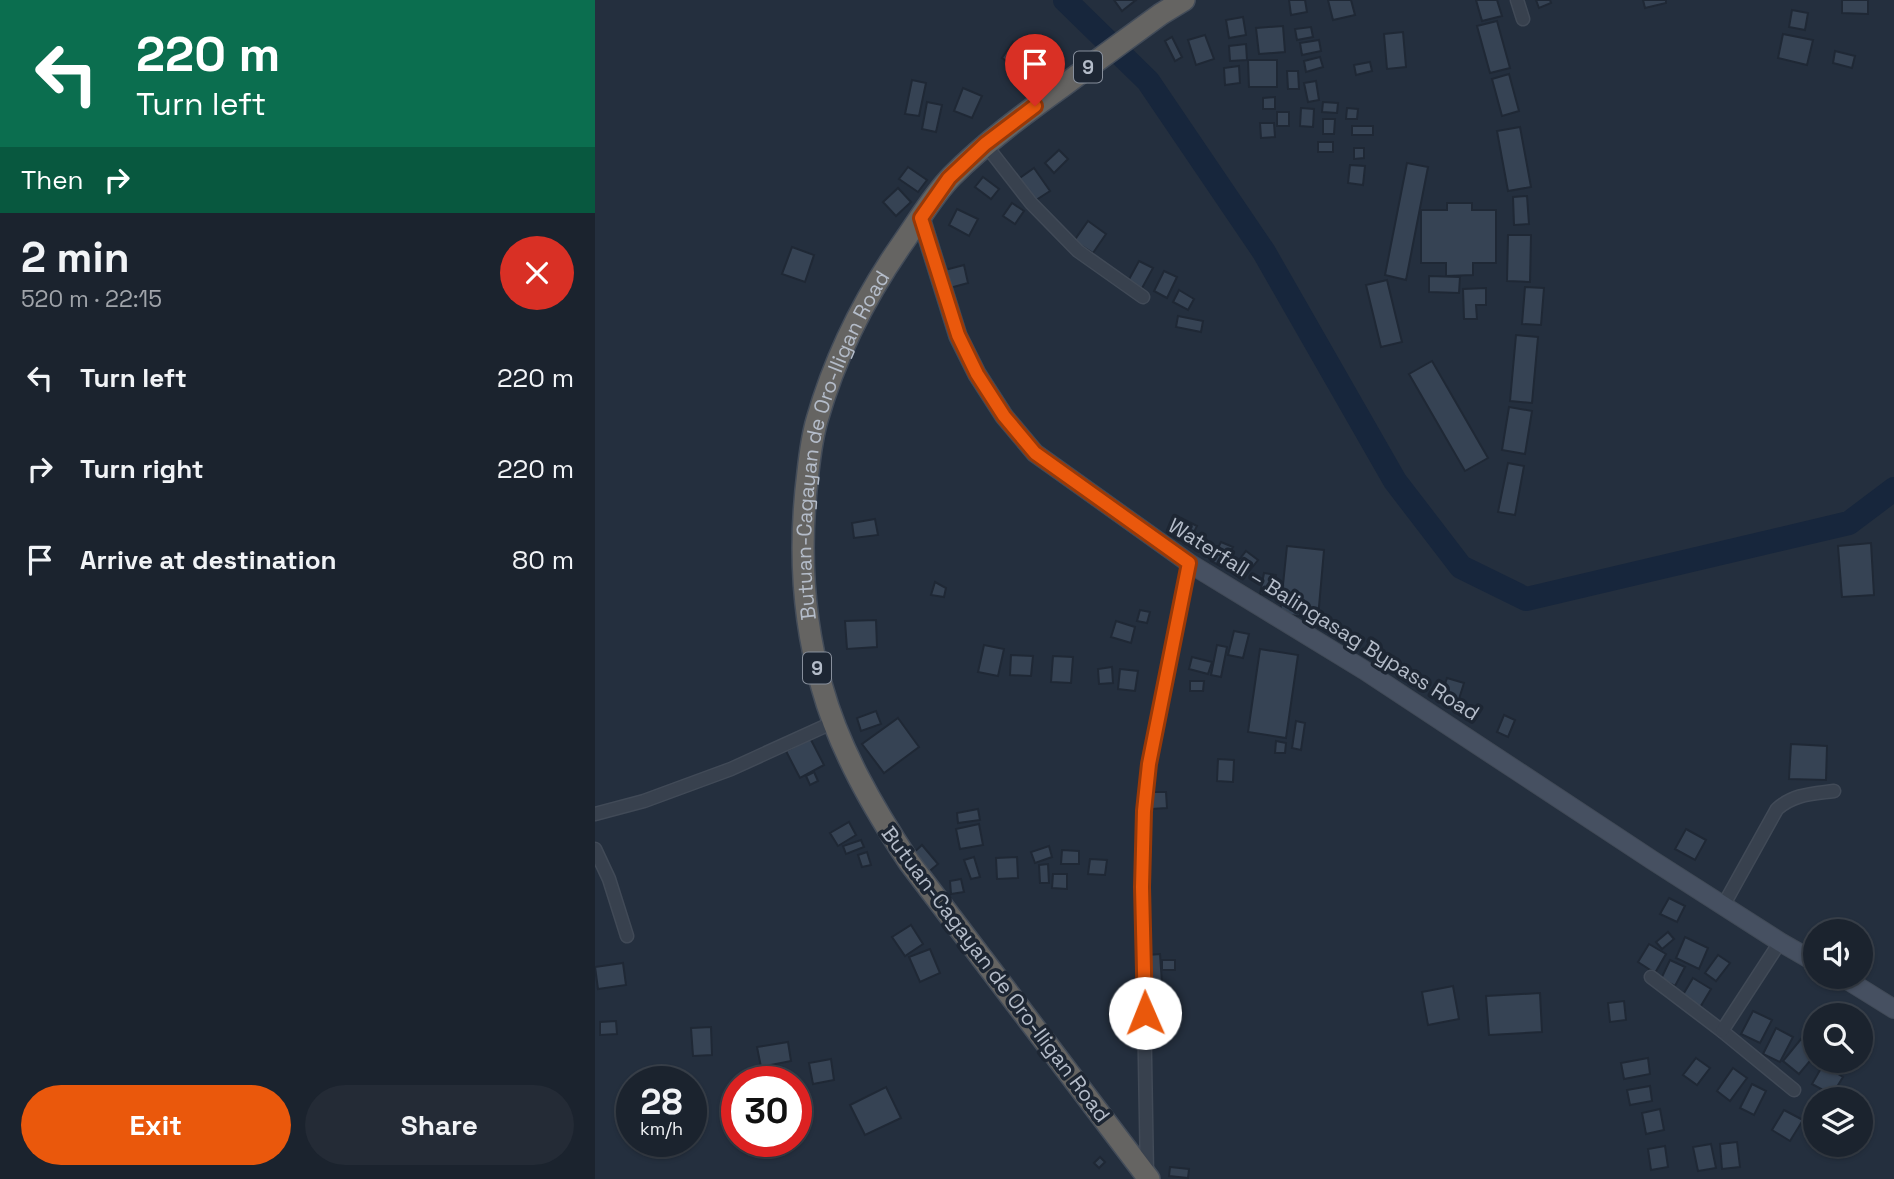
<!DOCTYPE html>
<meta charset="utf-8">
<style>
body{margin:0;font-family:"Space Grotesk",sans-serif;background:#242b36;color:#f1f3f6;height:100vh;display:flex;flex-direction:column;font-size:26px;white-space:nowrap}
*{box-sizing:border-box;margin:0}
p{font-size:23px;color:#a0a4aa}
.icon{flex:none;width:38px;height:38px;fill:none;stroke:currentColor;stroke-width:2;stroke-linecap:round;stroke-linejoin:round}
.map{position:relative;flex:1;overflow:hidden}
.drawer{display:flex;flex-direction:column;background:#1b232e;width:595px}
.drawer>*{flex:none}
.top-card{background:#0b6e4f;color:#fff;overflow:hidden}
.controls{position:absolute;left:1208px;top:919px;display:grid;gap:14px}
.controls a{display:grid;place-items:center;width:70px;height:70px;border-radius:50%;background:#1b232e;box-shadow:0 2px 5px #0004,0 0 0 2px #39404a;font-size:35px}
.speed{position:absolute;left:21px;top:1066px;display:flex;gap:14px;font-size:35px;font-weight:700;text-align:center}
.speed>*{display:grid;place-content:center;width:91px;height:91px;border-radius:50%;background:#1b232e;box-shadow:0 2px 5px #0004,0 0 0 2px #39404a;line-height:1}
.speed small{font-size:18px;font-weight:400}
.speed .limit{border:10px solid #d22;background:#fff;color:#111}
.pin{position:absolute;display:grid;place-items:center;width:60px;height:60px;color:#fff;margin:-72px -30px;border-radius:50% 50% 50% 0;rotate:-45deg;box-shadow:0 0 7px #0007}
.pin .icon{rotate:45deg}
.me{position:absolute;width:77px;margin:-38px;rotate:359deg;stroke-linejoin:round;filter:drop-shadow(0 0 5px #0008)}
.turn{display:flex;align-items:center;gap:24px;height:147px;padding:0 21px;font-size:32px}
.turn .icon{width:91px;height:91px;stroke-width:2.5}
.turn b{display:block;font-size:49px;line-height:60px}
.then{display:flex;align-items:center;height:66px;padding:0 21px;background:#0003;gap:14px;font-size:26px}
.round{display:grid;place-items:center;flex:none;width:74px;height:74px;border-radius:37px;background:#242b36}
.summary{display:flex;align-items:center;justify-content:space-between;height:119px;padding:0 21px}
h1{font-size:42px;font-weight:700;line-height:52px}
.primary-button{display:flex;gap:14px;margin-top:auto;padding:14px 21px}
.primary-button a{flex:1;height:80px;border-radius:42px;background:#ea580c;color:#fff;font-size:28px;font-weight:700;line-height:80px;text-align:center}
.primary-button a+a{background:#242b36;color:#f1f3f6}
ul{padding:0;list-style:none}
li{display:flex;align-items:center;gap:21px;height:91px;padding:0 21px}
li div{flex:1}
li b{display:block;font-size:26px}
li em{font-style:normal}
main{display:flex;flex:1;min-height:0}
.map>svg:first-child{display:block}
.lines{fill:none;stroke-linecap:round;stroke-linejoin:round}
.river{stroke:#17263c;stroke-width:24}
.building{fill:#364354;stroke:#1f2835;stroke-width:2}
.minor-casing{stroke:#414a57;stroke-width:15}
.secondary-casing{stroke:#414a57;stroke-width:20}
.trunk-casing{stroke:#434c59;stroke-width:24}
.minor{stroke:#38414e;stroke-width:12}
.secondary{stroke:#465061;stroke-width:18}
.trunk{stroke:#656462;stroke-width:21}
.route-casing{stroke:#983908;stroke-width:18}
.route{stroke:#ea580c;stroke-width:12}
.labels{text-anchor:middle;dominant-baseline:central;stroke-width:7;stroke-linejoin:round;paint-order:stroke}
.shield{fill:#1d2633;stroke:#878f9c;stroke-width:2}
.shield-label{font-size:19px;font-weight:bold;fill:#b4bcc9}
.street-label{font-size:21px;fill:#b4bcc9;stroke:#1d2633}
</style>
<main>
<section class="drawer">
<div class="top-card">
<div class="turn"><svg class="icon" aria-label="left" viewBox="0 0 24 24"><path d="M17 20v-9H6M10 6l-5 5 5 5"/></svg><div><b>220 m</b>Turn left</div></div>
<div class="then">Then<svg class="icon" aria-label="right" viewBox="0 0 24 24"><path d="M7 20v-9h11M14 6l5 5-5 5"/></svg></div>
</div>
<div class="summary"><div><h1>2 min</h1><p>520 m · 22:15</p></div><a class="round" style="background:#d93025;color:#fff"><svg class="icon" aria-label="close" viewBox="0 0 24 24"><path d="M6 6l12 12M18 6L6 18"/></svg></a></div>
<ul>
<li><svg class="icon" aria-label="left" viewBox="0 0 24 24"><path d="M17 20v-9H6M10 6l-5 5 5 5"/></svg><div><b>Turn left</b></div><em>220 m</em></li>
<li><svg class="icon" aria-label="right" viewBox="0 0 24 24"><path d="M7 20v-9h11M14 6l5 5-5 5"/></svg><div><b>Turn right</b></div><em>220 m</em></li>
<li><svg class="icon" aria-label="arrive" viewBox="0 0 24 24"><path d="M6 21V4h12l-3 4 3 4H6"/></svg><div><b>Arrive at destination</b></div><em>80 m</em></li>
</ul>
<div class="primary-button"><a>Exit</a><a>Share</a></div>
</section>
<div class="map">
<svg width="1299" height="1179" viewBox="0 0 1299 1179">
<rect width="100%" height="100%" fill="#242f3e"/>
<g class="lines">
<polyline class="river" points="470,0 553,81 669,252 800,481 866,567 931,599 1254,523 1299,489"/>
</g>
<g class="building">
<polygon points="519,0 541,0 527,11"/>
<polygon points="694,0 710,0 712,12 696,15"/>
<polygon points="733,0 756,0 760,15 738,20"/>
<polygon points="881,0 902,0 907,16 887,21"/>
<polygon points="941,0 955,0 956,3 944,8"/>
<polygon points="1048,0 1071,0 1071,3 1050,8"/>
<polygon points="1247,0 1273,0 1273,14 1247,13"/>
<polygon points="1197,10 1213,13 1210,30 1194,27"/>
<polygon points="648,17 651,35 634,38 631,20"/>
<polygon points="902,21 915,68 895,73 882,26"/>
<polygon points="688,26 690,52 664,54 661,28"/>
<polygon points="716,27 718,37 702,40 700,29"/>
<polygon points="808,32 811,67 792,69 789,34"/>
<polygon points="1188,34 1218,40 1212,65 1183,58"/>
<polygon points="610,35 619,59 601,65 593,40"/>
<polygon points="577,37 587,57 580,61 570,41"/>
<polygon points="724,40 726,51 707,55 705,43"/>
<polygon points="418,42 438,57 427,72 407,58"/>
<polygon points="651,44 652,60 635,61 634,46"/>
<polygon points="1240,51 1260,56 1257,68 1238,63"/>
<polygon points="725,57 728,67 711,72 709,61"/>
<polygon points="653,60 682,60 682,87 654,87"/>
<polygon points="775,62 777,71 761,75 759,65"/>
<polygon points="644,66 645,83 630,85 629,68"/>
<polygon points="692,71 703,71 704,89 693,89"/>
<polygon points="914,74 924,111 907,116 897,79"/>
<polygon points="317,80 331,83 324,116 310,114"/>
<polygon points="721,81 724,100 713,102 709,83"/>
<polygon points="368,88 387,96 377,118 359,111"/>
<polygon points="680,97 680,109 668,109 668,98"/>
<polygon points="332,102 347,105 341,132 327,129"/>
<polygon points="728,102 743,103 742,113 727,112"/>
<polygon points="706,108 719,109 718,127 705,126"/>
<polygon points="752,108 763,109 762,119 751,119"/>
<rect x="682" y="112" width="12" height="14"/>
<polygon points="728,119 740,119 739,134 728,134"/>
<polygon points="665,123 679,123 680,137 666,138"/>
<rect x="757" y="126" width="21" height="9"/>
<polygon points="925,127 936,187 913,191 902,131"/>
<rect x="723" y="142" width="15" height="10"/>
<polygon points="759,148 769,148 769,158 759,159"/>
<polygon points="464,150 473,159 459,173 450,163"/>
<polygon points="812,163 833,167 811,280 790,275"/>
<polygon points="755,165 770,166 768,185 753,183"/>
<polygon points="313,167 332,180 323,192 304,179"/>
<polygon points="439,168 455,191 438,202 422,180"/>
<polygon points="388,177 404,189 396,199 380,187"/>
<polygon points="303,188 316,202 301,216 288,202"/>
<polygon points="932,196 934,224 919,225 918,197"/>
<polygon points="417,203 429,211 420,224 408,216"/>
<polygon points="852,203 877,203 877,210 901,210 901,263 878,263 878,275 851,276 851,263 826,263 826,210 852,210"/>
<polygon points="362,209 383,219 374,236 354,225"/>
<polygon points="493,221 511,234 498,253 479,241"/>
<polygon points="913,235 936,235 935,282 912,281"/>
<polygon points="197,247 219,255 210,282 187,274"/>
<polygon points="544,261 558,268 546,290 532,283"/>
<polygon points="369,265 373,283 351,289 346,271"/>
<polygon points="569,271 582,277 572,298 559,291"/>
<polygon points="834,276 865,277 864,293 834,292"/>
<polygon points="792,280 807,342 786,347 771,285"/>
<polygon points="930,287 949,288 946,325 927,324"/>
<polygon points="891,288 891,305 881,305 882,319 869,319 868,289"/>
<polygon points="584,290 599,299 593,310 578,302"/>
<polygon points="583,316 608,321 606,332 581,327"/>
<polygon points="921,335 943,337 937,403 915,401"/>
<polygon points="837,361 893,458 870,471 814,374"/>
<polygon points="914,407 937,411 930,454 907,450"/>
<polygon points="913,463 929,466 920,515 903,512"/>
<polygon points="582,516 602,526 593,544 573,534"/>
<polygon points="280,519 283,535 259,538 257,523"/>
<polygon points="626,542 638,547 627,567 616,561"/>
<polygon points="1276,543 1279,595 1247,597 1243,546"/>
<polygon points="692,546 729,550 723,618 685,614"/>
<polygon points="651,551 663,560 648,579 636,570"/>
<polygon points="669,573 681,575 678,596 665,594"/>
<polygon points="340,582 351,588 349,597 336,595"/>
<polygon points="545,610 555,612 552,623 542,621"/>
<polygon points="281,620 282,647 252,649 250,621"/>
<polygon points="521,621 540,627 536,643 516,637"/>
<polygon points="639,631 654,634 648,658 633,655"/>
<polygon points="389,645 409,649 403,676 383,672"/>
<polygon points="622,645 632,647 626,677 616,675"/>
<polygon points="665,649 703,655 691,738 653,732"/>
<polygon points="416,655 438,656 436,676 415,675"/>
<polygon points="458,656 478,657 476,683 456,682"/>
<polygon points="597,657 617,662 613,674 594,669"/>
<polygon points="517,667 518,683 504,684 503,669"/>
<polygon points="525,669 543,671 540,691 523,689"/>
<polygon points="852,678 869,683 863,702 846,696"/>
<polygon points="595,681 609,681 608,691 595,691"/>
<polygon points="281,711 286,724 266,731 262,718"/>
<polygon points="909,715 920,720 913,737 902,732"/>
<polygon points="303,718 324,747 289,773 267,744"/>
<polygon points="701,721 710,723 706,750 697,748"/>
<polygon points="215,738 229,765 205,778 191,751"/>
<polygon points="681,741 691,743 690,753 680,753"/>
<polygon points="1196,744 1232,746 1231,780 1194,779"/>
<polygon points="623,759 639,760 638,782 622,781"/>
<polygon points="219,772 223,781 215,785 211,776"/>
<polygon points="555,792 571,792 572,808 556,809"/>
<polygon points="383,809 385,820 363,823 362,813"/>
<polygon points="254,822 261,835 243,846 235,833"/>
<polygon points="384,824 388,845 365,849 361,829"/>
<polygon points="1091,829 1111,840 1100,860 1080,849"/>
<polygon points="266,840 269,847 251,854 248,846"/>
<polygon points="327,845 343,864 331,874 315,856"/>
<polygon points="454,846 457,857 440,863 436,852"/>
<polygon points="467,850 484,851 484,864 466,864"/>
<polygon points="272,852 276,865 267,867 263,855"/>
<polygon points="379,857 385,877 376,879 369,860"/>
<polygon points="422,857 423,878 402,879 401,858"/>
<polygon points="495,859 512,860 510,875 493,874"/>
<polygon points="453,864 454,883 445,883 444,865"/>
<polygon points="458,874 472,874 472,889 457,888"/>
<polygon points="366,879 369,892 356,894 355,881"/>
<polygon points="1074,898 1090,906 1082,922 1065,914"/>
<polygon points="316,925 328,944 310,956 297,937"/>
<polygon points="1073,932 1079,939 1067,949 1061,942"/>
<polygon points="1090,937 1113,948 1104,969 1081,958"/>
<polygon points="1054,944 1071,954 1060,973 1043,962"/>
<polygon points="335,949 345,973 325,982 314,957"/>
<polygon points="565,954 567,983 555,983 553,955"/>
<polygon points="1123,955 1135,963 1121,981 1110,973"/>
<rect x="567" y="960" width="13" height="10"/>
<polygon points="1075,960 1090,967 1080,986 1066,979"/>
<polygon points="28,963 31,985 3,989 0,967"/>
<polygon points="1098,978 1116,989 1104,1009 1086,998"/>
<polygon points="858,986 864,1019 833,1025 827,992"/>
<polygon points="945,993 947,1032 894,1035 891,996"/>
<polygon points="1029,1001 1031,1020 1015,1022 1013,1003"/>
<polygon points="1158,1011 1177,1020 1165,1043 1146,1034"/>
<polygon points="21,1021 22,1034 5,1035 5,1022"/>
<polygon points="116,1027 117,1055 98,1056 96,1028"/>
<polygon points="1181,1028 1198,1037 1185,1062 1168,1054"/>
<polygon points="1265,1034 1274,1042 1265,1052"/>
<polygon points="1206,1039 1220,1050 1220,1055 1204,1074 1188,1061"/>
<polygon points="193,1042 196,1061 166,1067 162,1047"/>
<polygon points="1053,1058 1055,1074 1029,1079 1026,1063"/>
<polygon points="1101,1058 1115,1068 1102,1085 1088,1075"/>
<polygon points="236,1059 239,1080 218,1084 214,1063"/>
<polygon points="1228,1065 1248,1077 1237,1095 1217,1084"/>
<polygon points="1138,1068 1152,1078 1135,1101 1122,1091"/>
<polygon points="1157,1084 1171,1091 1159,1115 1145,1108"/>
<polygon points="1055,1086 1057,1101 1035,1105 1032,1090"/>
<polygon points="291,1087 306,1118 270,1135 255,1105"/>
<polygon points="1065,1109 1069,1130 1051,1134 1047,1113"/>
<polygon points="1189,1110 1208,1120 1195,1141 1177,1130"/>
<polygon points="1142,1142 1145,1167 1127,1169 1125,1144"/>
<polygon points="1116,1144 1121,1168 1103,1171 1098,1147"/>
<polygon points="1070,1146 1073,1167 1056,1170 1053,1149"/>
<polygon points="505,1157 510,1162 504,1168 499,1163"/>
<polygon points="575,1167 594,1169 593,1178 574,1176"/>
</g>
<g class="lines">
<g class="minor-casing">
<g id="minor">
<polyline points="922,0 928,19"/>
<polyline points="390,144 436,203 483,251 548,297"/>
<polyline points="0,814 49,801 136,769 239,722"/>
<polyline points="0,849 14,879 32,936"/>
<path d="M1128,906L1182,809C1199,794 1217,794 1239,791"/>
<polyline points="1056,977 1127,1031 1199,1090"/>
<polyline points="1127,1031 1185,942"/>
<polyline points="552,1175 547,887 549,811 554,764 594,563"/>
</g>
</g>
<g class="secondary-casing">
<g id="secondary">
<polyline points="326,218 363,336 382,374 409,416 440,453 594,563 769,670 1057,860 1185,942 1220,962"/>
<polyline points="1246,976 1299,1009"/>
</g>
</g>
<g class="trunk-casing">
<g id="trunk">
<path id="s1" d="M554,1179L314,862C279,809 244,749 227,687C207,617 204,543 213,472C215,454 217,437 222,420C240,357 270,297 307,244C322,223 339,194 357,176C391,142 429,114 468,86C500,62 533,38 566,14L589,0"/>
</g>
</g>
<use href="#minor" class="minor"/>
<use href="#secondary" class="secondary"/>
<use href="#trunk" class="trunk"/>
</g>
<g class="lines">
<g class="route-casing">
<polyline id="route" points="440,106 390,144 354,178 326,218 363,335 382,374 409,416 440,453 594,563 554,764 549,811 547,887 550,1013"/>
</g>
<use href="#route" class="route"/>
</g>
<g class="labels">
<g class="shield">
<rect x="479" y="51.5" width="28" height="31" rx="5"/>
<rect x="208" y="652.5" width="28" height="31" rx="5"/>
</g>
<g class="shield-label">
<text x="493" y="67">9</text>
<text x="222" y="668">9</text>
</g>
<g class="street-label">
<text stroke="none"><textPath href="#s1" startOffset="844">Butuan-Cagayan de Oro-Iligan Road</textPath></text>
<text transform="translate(729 619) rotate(32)">Waterfall ‒ Balingasag Bypass Road</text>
<text transform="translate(401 974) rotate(53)">Butuan-Cagayan de Oro-Iligan Road</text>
</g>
</g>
</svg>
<div class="controls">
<a><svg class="icon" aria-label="sound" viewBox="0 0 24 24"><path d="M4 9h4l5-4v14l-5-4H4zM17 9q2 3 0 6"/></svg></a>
<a><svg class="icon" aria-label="search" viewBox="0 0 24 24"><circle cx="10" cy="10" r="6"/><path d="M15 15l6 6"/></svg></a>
<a><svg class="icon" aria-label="layers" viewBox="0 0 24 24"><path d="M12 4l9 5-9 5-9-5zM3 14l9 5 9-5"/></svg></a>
</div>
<div class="speed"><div>28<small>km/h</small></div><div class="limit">30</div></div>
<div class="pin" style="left:440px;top:106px;background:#d93025"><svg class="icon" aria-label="arrive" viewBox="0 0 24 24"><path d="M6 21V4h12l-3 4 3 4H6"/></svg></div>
<svg class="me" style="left:550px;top:1013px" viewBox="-20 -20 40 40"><circle r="19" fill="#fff"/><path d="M0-13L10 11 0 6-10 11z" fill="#ea580c"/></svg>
</div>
</main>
